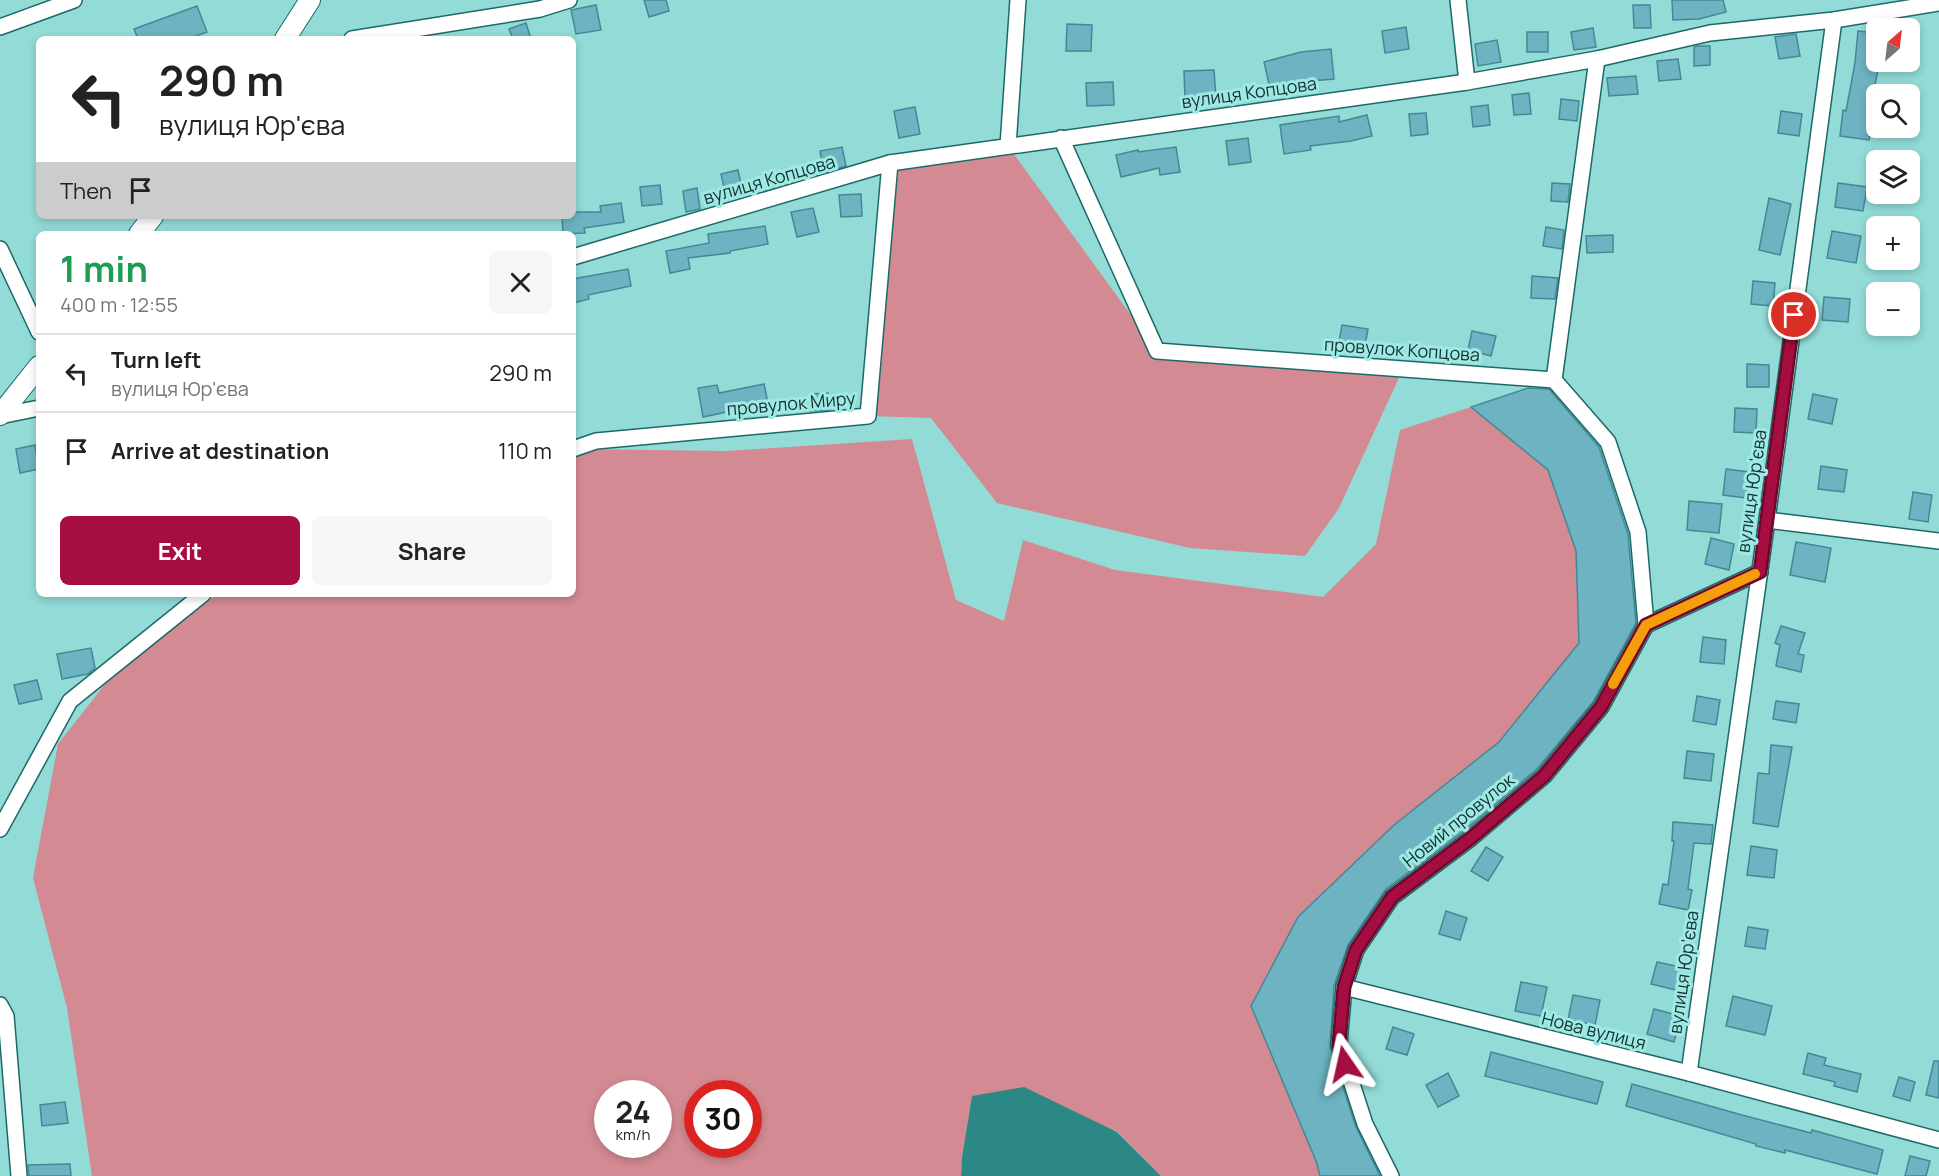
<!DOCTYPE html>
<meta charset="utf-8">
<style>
body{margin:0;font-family:Manrope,sans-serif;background:#f6f6f6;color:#222;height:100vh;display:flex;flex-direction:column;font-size:22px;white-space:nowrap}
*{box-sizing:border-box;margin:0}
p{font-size:20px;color:#767676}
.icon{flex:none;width:33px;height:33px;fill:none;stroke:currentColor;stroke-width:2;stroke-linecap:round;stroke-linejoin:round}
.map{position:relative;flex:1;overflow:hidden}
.sheet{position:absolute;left:36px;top:231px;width:540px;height:366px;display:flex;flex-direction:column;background:#fff;border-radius:9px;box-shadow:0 3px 9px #0003}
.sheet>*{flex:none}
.top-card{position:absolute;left:36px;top:36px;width:540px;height:183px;border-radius:9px;box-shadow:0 3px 9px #0003;background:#fff;color:#222;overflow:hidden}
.needle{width:39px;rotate:28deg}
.buttons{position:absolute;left:1866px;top:18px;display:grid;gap:12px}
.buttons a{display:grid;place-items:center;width:54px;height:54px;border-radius:9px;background:#fff;box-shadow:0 3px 9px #0003;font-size:30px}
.speed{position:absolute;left:594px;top:1080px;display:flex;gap:12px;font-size:30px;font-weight:700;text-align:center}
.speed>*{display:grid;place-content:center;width:78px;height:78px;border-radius:50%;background:#fff;box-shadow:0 3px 9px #0003;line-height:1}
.speed small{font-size:15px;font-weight:400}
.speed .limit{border:9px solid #d22;background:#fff;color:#111}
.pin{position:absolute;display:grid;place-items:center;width:51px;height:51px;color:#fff;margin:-26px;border:3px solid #fff;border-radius:50%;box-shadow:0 2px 6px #0007}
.me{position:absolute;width:66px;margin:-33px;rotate:349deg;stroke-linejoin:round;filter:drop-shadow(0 0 4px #0008)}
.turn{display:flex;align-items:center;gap:21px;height:126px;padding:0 24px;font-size:27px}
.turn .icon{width:78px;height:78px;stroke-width:2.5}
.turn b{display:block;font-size:42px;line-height:51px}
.then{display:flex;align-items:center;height:57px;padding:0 24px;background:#0003;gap:12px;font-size:22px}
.round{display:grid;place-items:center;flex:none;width:63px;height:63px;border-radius:9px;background:#f6f6f6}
.summary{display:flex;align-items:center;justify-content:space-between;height:102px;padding:0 24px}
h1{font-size:36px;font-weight:700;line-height:45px;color:#1e9e55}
.primary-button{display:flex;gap:12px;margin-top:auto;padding:12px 24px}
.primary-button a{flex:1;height:69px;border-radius:9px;background:#a60d40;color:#fff;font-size:24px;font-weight:700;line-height:69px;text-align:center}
.primary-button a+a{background:#f6f6f6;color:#222}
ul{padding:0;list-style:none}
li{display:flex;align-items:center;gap:18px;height:78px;padding:0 24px;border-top:2px solid #e0e0e0}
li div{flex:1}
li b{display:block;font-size:22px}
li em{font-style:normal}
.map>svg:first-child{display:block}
.green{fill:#d38a93;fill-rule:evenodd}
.water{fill:#2b8884}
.building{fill:#6db3c1;stroke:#428996;stroke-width:1.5}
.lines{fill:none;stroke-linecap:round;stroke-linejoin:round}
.minor-casing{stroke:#1c6a67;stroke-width:18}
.major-casing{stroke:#1c6a67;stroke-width:22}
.minor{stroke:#fff;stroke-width:15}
.major{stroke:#fff;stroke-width:20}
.route-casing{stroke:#6c082a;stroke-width:15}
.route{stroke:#a60d40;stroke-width:10}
.slow{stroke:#f59e0b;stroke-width:10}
.labels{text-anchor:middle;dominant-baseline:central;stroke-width:6;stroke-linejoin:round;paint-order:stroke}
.street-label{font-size:18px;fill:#133231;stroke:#9fe9e4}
</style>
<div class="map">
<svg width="1939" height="1176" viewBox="0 0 1939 1176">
<rect width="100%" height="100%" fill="#92dbd7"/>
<g class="green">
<polygon points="1008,146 1157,351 1403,369 1339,508 1305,556 1190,548 997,503 931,418 868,416 890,163"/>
<path d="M1471,407L1548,470L1576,551L1579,643L1499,742L1394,825L1298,917L1251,1006L1316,1161L1320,1176H1161L1117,1131L972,1096L962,1157L961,1176H92L67,1008L33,878L58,744L134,647L214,597L224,594H573V453L580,449L726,451L912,439L956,600L1004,621L1023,540L1115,570L1323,597L1376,544L1400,430ZM608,1094H658V1144H608ZM698,1094H748V1144H698Z"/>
</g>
<polygon class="water" points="1024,1087 1117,1132 1161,1176 961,1176 962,1157 972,1096"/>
<g class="building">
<polygon points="644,0 666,0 669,11 649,17"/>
<polygon points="1672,0 1723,0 1726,12 1699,19 1673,20"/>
<polygon points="596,5 601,30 576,34 571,10"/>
<polygon points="1633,5 1650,5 1651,28 1634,28"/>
<polygon points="197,6 207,32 188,39 138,39 134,29"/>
<polygon points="526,23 531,39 513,39 509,29"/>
<polygon points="1067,24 1092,25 1091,51 1066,51"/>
<polygon points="1406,27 1409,49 1385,53 1382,31"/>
<polygon points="1593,28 1596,47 1574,50 1571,32"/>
<polygon points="1858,31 1876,33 1878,70 1869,114 1873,114 1869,140 1840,136 1843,110 1846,111 1855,63"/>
<rect x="1527" y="32" width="21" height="20"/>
<polygon points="1796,34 1800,56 1779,59 1775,37"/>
<polygon points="1497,40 1501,62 1478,66 1475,44"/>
<polygon points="1697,46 1710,46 1710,65 1694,66 1694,47"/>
<polygon points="1331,49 1334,79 1299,82 1270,88 1264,62 1301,52"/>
<polygon points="1678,59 1681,79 1659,81 1657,61"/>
<polygon points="1214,70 1216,98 1185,100 1184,71"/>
<polygon points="1636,76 1638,94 1609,96 1607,78"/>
<polygon points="1113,82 1114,105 1087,106 1086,83"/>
<polygon points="1529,93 1531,114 1514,115 1512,95"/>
<polygon points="1561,99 1579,101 1577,121 1559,119"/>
<polygon points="1488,105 1490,125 1473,127 1471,107"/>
<polygon points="915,107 920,134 899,138 894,111"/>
<polygon points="1781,111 1802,114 1799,136 1778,133"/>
<polygon points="1426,113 1428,134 1411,136 1409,114"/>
<polygon points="1367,115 1372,136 1351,141 1310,146 1311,150 1284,154 1280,125 1339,116 1339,122"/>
<polygon points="1248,138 1251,162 1229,165 1226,141"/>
<polygon points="842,147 846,166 824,173 820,151"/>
<polygon points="1176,147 1180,172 1160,175 1159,168 1121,177 1116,155 1138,150 1138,152"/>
<polygon points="738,170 742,189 725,192 721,174"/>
<polygon points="1552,183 1570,184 1568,202 1551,201"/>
<polygon points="1838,183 1867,187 1863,211 1835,207"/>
<polygon points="660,185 662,204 642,206 640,187"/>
<polygon points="697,188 700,209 686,212 683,191"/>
<polygon points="861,194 862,216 841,217 839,195"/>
<polygon points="1769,198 1791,204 1780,255 1759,250"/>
<polygon points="621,203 624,222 584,228 585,233 563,234 562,216 573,216 573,212 601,212 600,206"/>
<polygon points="813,208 819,232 797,237 791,212"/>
<polygon points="765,226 768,244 730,251 730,253 688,258 690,269 670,273 666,251 709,243 708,234"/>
<polygon points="1546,227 1564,230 1562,249 1543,246"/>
<polygon points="1832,231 1861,236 1856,263 1827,258"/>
<polygon points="1613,235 1613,252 1587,253 1586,236"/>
<polygon points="628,269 631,286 588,295 589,299 573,303 573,279"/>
<polygon points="1532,276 1558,278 1555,299 1531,298"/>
<polygon points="1753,281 1775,283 1773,306 1751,304"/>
<polygon points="1824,297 1850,299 1848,322 1822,320"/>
<polygon points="1342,325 1368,329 1365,346 1339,342"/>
<polygon points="1472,331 1496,336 1491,356 1468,350"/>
<polygon points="1747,364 1769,365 1769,387 1747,387"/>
<polygon points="764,384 768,403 703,417 698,388 717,385 719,393"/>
<polygon points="1528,388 1549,389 1599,447 1628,534 1636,623 1593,702 1537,769 1465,830 1386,889 1348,945 1334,986 1330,1047 1356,1127 1380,1176 1320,1176 1316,1161 1251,1006 1298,917 1394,825 1499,742 1579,643 1576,551 1548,470 1471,407"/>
<polygon points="828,393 829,410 811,411 810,394"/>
<polygon points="1813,394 1837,399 1832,424 1808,419"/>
<polygon points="1735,408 1757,409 1756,433 1734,432"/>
<polygon points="35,445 39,469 20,473 16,449"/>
<polygon points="1821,466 1847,470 1844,492 1818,489"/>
<polygon points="1726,469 1749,472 1746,498 1723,495"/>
<polygon points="1913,492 1932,495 1928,522 1909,519"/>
<polygon points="1689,501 1722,504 1719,533 1687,530"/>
<polygon points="1711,538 1734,544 1729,570 1705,564"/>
<polygon points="1796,542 1831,548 1825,582 1790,575"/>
<polygon points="1781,626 1805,633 1798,654 1804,655 1801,672 1776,666 1780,645 1775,643"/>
<polygon points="1703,637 1726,640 1724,664 1700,662"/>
<polygon points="91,648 95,668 88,674 62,679 57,654"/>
<polygon points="37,680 42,699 19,704 14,685"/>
<polygon points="1697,696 1720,700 1716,725 1693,721"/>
<polygon points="1776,701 1799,704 1796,723 1773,719"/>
<polygon points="1771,745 1792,747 1778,827 1753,823 1758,773 1769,774"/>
<polygon points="1687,751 1714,754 1711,781 1684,778"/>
<polygon points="1673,822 1713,825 1711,844 1694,843 1688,889 1692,890 1688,910 1659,904 1663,884 1668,885 1674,841 1672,841"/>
<polygon points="1751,846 1777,850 1774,878 1747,875"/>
<polygon points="1486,847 1503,857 1488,881 1471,871"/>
<polygon points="1446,911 1467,918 1460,940 1439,934"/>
<polygon points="1748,927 1768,930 1765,949 1745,946"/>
<polygon points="1657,962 1690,969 1684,992 1651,984"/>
<polygon points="1521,982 1547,987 1541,1016 1515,1011"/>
<polygon points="1573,995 1600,1000 1595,1025 1568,1020"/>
<polygon points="1733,996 1772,1006 1765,1035 1726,1026"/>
<polygon points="1654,1009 1681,1016 1674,1042 1647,1034"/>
<polygon points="1393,1027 1414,1034 1407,1055 1386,1049"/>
<polygon points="1491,1052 1603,1082 1597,1104 1485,1076"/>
<polygon points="1808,1053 1826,1058 1824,1065 1861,1074 1857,1092 1834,1086 1835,1082 1803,1074"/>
<polygon points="1934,1061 1939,1061 1939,1098 1926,1095"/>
<polygon points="1448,1073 1459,1096 1438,1107 1426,1085"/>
<polygon points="1899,1077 1915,1082 1910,1101 1893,1096"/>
<polygon points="1632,1084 1742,1115 1811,1133 1812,1130 1883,1150 1877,1174 1785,1150 1785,1153 1756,1146 1756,1144 1626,1106"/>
<polygon points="65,1102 68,1123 42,1126 40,1105"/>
<polygon points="1910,1156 1930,1161 1926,1176 1905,1176"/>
<polygon points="70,1164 71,1176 29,1176 28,1165"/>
</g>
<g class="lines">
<g class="minor-casing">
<g id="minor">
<polyline points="1458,0 1467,82"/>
<polyline points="0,27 74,0"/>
<polyline points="352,39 540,9 569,0"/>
<polyline points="1061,138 1157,351 1554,380"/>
<polyline points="1008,146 1018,0"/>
<polyline points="0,249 39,332"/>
<polyline points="573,257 890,163 1467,82 1597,59 1710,33 1834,20 1939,3"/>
<polyline points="1554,380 1597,59"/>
<polyline points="1554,380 1608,442 1638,532 1646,625"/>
<polyline points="0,416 39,408"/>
<polyline points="573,449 596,441 868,416 890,163"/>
<polyline points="1767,520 1939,541"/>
<polyline points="0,829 70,701 203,594"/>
<polyline points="1344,987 1689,1073 1939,1140"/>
<polyline points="0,1005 6,1016 19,1176"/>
<polyline points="1689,1073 1767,520 1834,20"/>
<polyline points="1391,1176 1365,1124 1339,1044 1344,987 1356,950 1392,897 1471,838 1544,776 1601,707 1646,625 1760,572"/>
</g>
</g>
<g class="major-casing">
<g id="major">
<polyline points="285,39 310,0"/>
<polyline points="139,234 153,216"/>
<polyline points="0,415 39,366"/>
</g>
</g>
<use href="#minor" class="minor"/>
<use href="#major" class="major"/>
</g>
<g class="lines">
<g class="route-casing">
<polyline id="route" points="1345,1064 1339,1044 1344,987 1356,950 1392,897 1471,838 1544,776 1601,707 1646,625 1760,572 1794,315"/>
</g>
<use href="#route" class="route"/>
<polyline class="slow" points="1613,684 1646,625 1755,574"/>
</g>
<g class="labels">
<g class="street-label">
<text transform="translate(1249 92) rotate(-8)">вулиця Копцова</text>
<text transform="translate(769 179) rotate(-16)">вулиця Копцова</text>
<text transform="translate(1402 349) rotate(4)">провулок Копцова</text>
<text transform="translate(791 403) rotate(-5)">провулок Миру</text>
<text transform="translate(1751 491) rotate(-82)">вулиця Юр'єва</text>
<text transform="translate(1458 820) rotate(-39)">Новий провулок</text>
<text transform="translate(1683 972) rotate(-82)">вулиця Юр'єва</text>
<text transform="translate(1594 1030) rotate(14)">Нова вулиця</text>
</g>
</g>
</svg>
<div class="buttons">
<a><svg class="needle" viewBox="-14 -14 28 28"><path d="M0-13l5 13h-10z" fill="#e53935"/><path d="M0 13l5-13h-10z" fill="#767676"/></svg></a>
<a><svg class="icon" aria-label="search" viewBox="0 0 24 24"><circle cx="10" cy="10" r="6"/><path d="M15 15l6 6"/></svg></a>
<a><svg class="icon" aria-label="layers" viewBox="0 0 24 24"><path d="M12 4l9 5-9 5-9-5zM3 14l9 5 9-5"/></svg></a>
<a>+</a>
<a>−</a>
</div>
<div class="speed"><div>24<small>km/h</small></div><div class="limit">30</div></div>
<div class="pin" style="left:1794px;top:315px;background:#d93025"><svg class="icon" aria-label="arrive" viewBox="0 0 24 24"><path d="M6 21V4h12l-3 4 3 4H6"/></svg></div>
<svg class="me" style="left:1345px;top:1064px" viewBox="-20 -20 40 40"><path d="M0-17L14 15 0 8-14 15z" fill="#a60d40" stroke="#fff" stroke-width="4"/></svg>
<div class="top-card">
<div class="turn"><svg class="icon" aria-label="left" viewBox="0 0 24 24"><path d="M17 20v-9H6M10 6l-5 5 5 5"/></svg><div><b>290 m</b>вулиця Юр'єва</div></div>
<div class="then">Then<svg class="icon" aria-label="arrive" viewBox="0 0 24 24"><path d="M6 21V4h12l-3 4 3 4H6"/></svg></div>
</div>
<section class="sheet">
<div class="summary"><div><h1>1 min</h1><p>400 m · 12:55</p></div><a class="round"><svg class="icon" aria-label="close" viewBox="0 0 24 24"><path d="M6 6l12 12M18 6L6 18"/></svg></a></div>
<ul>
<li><svg class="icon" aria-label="left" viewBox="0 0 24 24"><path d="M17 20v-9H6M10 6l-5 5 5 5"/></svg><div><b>Turn left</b><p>вулиця Юр'єва</p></div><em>290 m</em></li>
<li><svg class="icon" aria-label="arrive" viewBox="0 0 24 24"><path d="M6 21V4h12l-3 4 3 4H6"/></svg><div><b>Arrive at destination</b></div><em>110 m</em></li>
</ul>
<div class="primary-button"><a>Exit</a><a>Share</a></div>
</section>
</div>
